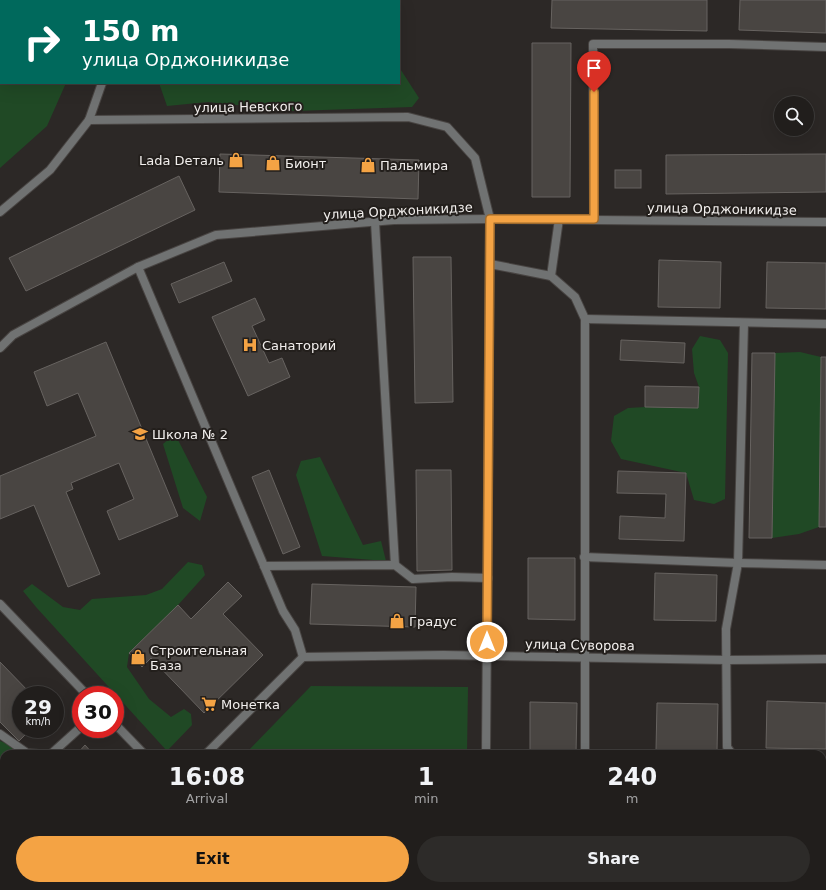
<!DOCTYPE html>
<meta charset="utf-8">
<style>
body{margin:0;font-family:"DejaVu Sans",sans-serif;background:#2d2b29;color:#f1f3f6;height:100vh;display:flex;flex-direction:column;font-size:15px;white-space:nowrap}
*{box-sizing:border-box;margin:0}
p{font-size:13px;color:#a2a2a3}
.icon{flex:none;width:22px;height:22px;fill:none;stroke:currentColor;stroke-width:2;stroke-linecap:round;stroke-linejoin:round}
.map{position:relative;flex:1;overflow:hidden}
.sheet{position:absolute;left:0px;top:750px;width:826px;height:140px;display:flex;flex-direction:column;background:#211e1c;border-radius:12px 12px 0 0;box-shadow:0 4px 16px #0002,0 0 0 1px #3e3c3b}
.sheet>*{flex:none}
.guide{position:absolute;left:0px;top:0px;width:400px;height:84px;box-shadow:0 4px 16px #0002,0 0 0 1px #3e3c3b;background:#00695c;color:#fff;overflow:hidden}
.tools{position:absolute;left:774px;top:96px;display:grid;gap:8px}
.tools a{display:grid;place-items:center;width:40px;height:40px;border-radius:50%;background:#211e1c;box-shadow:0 4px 16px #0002,0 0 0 1px #3e3c3b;font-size:20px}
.speed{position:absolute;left:12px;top:686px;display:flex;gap:8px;font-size:20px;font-weight:700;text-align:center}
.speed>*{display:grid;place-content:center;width:52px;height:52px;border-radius:50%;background:#211e1c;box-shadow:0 4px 16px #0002,0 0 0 1px #3e3c3b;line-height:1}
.speed small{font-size:10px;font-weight:400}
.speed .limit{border:6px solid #d22;background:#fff;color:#111}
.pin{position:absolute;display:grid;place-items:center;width:34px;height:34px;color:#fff;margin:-41px -17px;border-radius:50% 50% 50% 0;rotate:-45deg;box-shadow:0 0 4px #0007}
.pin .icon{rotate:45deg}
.me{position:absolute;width:44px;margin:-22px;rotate:0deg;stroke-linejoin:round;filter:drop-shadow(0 0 3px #0008)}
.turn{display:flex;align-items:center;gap:14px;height:84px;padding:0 16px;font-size:18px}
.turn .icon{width:52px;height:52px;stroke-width:2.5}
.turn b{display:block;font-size:28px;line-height:34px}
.eta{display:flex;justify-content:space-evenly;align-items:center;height:68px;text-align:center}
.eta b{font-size:24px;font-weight:700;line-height:28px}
.button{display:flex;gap:8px;margin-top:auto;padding:8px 16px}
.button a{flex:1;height:46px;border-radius:24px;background:#f4a344;color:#111;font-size:16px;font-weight:700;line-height:46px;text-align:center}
.button a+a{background:#2d2b29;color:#f1f3f6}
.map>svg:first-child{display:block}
.green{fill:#204925}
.building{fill:#494542;stroke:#676360}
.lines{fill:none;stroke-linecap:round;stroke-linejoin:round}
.service-casing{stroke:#484442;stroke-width:10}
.minor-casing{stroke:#484442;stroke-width:10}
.tertiary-casing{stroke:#484442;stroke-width:10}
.service{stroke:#707272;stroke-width:8}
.minor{stroke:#707272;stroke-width:8}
.tertiary{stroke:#707272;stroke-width:8}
.route-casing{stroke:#9f6a2c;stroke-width:10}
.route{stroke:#f4a344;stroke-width:7}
.labels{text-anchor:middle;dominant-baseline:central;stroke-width:4;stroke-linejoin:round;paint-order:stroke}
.street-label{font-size:13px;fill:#f2efed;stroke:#231f1c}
.poi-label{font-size:13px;fill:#f2efed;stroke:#231f1c;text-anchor:start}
</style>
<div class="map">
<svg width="826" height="890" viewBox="0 0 826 890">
<rect width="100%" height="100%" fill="#2c2826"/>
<g class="green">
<polygon points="0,0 80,0 1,1 1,83 66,83 47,126 0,168"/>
<polygon points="158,0 308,0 311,1 158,1"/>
<polygon points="399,67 419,98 412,107 294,111 208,102 167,106 159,83 399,83"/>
<polygon points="700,336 720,340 728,353 725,499 714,504 694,500 686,473 621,459 611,441 614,416 628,408 645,407 698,408 699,387 694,373 692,349"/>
<polygon points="800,352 821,357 819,527 799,534 772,538 775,353"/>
<polygon points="175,434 207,497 200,521 183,508 163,444"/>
<polygon points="320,457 363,545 381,541 386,561 322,556 296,475 301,461"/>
<polygon points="188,562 202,565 205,575 178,605 129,653 127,667 149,699 171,717 184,709 191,714 192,725 167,751 36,607 23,591 32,584 63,607 80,610 92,599 146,595 162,589"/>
<polygon points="311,686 468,687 467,754 245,754"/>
<polygon points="0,741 8,744 22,754 4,754 4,813 2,814 0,813"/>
<polygon points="307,886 466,886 466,890 311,890"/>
</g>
<g class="building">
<polygon points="552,0 707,0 707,31 551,28"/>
<polygon points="740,0 826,0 826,33 739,30"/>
<polygon points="532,43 571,43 570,197 532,197"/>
<polygon points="220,154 419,160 418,199 219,192"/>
<polygon points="826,154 826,192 666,194 666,155"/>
<rect x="615" y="170" width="26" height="18"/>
<polygon points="179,176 195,210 26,291 9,258"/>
<polygon points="413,257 451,257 453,402 415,403"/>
<polygon points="659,260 721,262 720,308 658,307"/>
<polygon points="224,262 232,281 179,303 171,284"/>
<polygon points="767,262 826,263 826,309 766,308"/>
<polygon points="255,298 265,320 252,326 269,363 282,358 290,377 248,396 212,317"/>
<polygon points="621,340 685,343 684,363 620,360"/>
<polygon points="106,342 178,516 119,540 107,511 134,499 119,463 71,483 73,489 66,492 100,574 68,587 34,505 0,519 0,476 96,436 78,393 47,406 34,372"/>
<polygon points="752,353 775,353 772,538 749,538"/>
<polygon points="821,357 826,357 826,527 819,527"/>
<polygon points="645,386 699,387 698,408 645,407"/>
<polygon points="269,470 300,547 283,554 252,477"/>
<polygon points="416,470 451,470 452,570 417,571"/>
<polygon points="618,471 686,473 684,541 619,539 620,516 665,518 666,494 617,493"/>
<polygon points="528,558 575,558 575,620 528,619"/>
<polygon points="655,573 717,575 716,621 654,620"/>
<polygon points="228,582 242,596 223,614 263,655 204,713 151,658 142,667 129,653 178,605 191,619"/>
<polygon points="312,584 416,587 415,627 310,624"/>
<polygon points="0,662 32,695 21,695 21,729 31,729 19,741 0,722"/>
<polygon points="767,701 826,703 826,749 766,748"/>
<polygon points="530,702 577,703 576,754 530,754"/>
<polygon points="657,703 718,704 717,751 656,750"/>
<polygon points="85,745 93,754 77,754"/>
<polygon points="822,781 826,781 826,890 818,890 818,886 822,886"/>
<polygon points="0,858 4,862 4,886 28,886 24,890 0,890"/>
<polygon points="126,886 216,886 220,890 122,890"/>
<rect x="528" y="886" width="47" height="4"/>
<rect x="717" y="886" width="21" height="4"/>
</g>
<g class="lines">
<g class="service-casing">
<g id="service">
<polyline points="559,219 551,276 575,297 585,319 585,754"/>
<polyline points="594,219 593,44 729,44 826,47"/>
<polyline points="375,222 395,565"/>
<polyline points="490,264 551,276"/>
<polyline points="138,267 283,611 295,630 303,657"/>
<polyline points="585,319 826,324"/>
<polyline points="584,557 738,563 826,565"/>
<polyline points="264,566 395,565 413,579 452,577 488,578"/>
<polyline points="0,734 27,753 39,754"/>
<polyline points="51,754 81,727"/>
<polyline points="732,754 727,747 726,629 738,563 744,323"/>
<polyline points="0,840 4,842"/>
<polyline points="47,886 51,890"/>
<polyline points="585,886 585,890"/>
<polyline points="745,886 745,890"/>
</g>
</g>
<g class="minor-casing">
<g id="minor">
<polyline points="89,120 408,117 447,127 475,158 490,219 486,754"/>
<polyline points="0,348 13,335 138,267 216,235 394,220 490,219 826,222"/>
<polyline points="206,754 303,657 443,655 727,660 826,659"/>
<polyline points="274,886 278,890"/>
<polyline points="484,890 484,886"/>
</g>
</g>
<g class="tertiary-casing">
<g id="tertiary">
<polyline points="125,1 125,0"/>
<polyline points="0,212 50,170 89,120 102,83"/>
<polyline points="0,604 87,695"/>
<polyline points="115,724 144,754"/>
<polyline points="73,890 77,886"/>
</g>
</g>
<use href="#service" class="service"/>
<use href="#minor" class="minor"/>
<use href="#tertiary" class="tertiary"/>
</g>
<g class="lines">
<g class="route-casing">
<polyline id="route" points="487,642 490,219 594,219 594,92"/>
</g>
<use href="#route" class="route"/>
</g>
<defs>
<g id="shop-bare" transform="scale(1.2)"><path d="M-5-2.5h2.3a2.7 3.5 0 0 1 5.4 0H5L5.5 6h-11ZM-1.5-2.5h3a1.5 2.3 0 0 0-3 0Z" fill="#f4a344" stroke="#231f1c" stroke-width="2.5" paint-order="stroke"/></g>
<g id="hospital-bare" transform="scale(1.2)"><path d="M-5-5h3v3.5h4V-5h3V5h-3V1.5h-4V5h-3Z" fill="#f4a344" stroke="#231f1c" stroke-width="2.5" paint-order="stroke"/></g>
<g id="school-bare" transform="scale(1.2)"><path d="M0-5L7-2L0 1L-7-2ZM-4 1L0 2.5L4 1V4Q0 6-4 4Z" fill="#f4a344" stroke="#231f1c" stroke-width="2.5" paint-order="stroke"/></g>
<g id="supermarket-bare" transform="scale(1.2)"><path d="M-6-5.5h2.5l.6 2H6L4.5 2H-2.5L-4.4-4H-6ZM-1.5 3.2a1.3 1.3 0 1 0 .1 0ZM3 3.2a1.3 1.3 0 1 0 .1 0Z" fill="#f4a344" stroke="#231f1c" stroke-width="2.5" paint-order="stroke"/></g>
</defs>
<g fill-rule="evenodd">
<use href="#shop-bare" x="236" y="160"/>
<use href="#shop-bare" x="273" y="163"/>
<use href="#shop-bare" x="368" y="165"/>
<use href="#hospital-bare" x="250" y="345"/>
<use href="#school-bare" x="140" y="434"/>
<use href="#shop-bare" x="397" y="621"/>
<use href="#shop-bare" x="138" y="657"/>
<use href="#supermarket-bare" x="209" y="704"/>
</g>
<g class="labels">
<g class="street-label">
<text transform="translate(248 107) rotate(-1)">улица Невского</text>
<text transform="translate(722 209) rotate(1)">улица Орджоникидзе</text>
<text transform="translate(398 211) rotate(-3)">улица Орджоникидзе</text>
<text transform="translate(580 645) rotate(1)">улица Суворова</text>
</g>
<g class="poi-label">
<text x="224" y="160" text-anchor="end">Lada Dеталь</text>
<text x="285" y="163">Бионт</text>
<text x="380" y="165">Пальмира</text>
<text x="262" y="345">Санаторий</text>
<text x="152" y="434">Школа № 2</text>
<text x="409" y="621">Градус</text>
<text x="150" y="650">Строительная<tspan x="150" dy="15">База</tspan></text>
<text x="221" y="704">Монетка</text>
</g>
</g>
</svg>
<div class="tools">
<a><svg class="icon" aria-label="search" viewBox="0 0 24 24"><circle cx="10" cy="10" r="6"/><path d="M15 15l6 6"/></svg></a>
</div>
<div class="speed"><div>29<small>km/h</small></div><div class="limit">30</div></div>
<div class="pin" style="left:594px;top:92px;background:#d93025"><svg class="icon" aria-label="arrive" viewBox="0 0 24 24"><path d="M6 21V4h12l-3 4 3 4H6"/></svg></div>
<svg class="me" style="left:487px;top:642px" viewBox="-20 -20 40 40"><circle r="17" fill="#f4a344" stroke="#fff" stroke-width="3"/><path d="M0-11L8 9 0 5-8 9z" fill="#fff"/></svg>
<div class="guide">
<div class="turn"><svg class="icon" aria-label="right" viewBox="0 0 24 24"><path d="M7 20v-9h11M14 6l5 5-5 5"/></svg><div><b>150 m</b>улица Орджоникидзе</div></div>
</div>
<section class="sheet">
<div class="eta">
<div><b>16:08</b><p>Arrival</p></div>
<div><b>1</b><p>min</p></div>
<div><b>240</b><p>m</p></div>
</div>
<div class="button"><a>Exit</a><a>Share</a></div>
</section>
</div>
